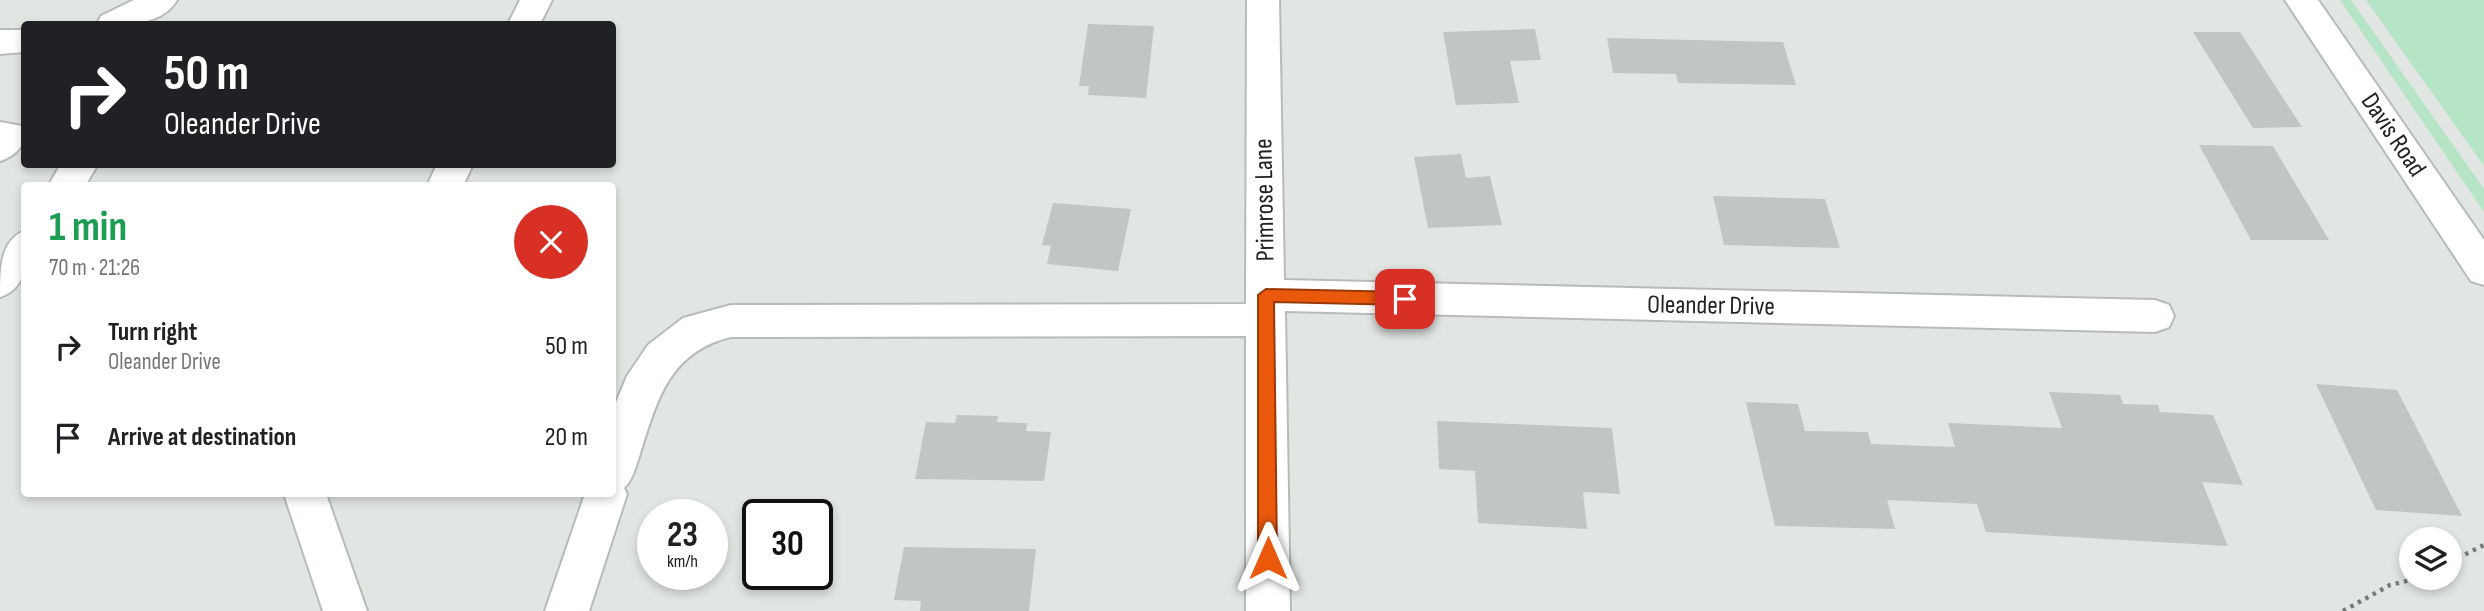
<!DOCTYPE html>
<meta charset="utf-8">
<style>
body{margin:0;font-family:"Sofia Sans Condensed",sans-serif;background:#f2f2f2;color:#202124;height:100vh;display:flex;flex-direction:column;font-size:26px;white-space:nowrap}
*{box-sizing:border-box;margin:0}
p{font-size:23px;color:#757577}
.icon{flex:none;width:38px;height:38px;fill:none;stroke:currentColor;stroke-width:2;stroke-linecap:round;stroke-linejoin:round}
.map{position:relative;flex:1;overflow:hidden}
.sheet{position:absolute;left:21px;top:182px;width:595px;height:315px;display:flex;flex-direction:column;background:#fff;border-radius:7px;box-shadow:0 4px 10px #0003}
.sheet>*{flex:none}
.guide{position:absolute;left:21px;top:21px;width:595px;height:147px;border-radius:7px;box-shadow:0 4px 10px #0003;background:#202124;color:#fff;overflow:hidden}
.fabs{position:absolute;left:2399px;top:527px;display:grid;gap:14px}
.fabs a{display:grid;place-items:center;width:63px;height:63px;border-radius:50%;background:#fff;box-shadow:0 4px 10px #0003;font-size:35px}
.speed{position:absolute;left:637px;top:499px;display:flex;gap:14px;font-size:35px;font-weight:700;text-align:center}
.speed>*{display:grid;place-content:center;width:91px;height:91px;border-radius:50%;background:#fff;box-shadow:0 4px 10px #0003;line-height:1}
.speed small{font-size:18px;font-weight:400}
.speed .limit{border:4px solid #111;border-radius:10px;background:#fff;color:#111}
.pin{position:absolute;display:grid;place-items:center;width:60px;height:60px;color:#fff;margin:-30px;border-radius:14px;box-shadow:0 4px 10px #0006}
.me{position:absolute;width:77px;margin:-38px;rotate:0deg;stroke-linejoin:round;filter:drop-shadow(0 0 5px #0008)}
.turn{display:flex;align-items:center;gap:24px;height:147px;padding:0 28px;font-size:32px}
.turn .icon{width:91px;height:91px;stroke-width:2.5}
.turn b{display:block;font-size:49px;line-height:60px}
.round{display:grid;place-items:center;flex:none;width:74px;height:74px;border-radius:37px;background:#f2f2f2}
.summary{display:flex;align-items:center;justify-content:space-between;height:119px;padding:0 28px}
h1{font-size:42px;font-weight:700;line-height:52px;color:#1e9e55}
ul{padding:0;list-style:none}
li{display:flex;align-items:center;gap:21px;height:91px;padding:0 28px}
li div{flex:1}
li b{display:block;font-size:26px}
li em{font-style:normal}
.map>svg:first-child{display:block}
.green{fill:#b5e4c7}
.building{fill:#c2c6c3}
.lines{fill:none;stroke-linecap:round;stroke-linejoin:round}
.minor-casing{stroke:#b8bcb9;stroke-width:4}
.path{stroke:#797b79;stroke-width:4.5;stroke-dasharray:3.5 5;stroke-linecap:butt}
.minor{fill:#fff;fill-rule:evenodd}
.route{fill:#ea580c;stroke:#983908;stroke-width:2}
.labels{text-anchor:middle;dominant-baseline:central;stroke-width:6;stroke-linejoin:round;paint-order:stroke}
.street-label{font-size:26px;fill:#202120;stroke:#fff}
</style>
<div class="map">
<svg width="2484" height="611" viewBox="0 0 2484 611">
<rect width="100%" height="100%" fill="#e2e6e3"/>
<g class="green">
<polygon points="2340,0 2351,0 2484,189 2484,212"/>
<polygon points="2366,0 2484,0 2484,166"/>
</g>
<g class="building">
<polygon points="1088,24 1154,26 1146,98 1088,95 1089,86 1079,86"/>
<polygon points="1535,29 1541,60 1510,61 1519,103 1456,105 1443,32"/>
<polygon points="2193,32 2240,32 2302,127 2253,128"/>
<polygon points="1607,38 1783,42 1796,85 1678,83 1676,74 1613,73"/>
<polygon points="2199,145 2273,146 2329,240 2251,240"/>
<polygon points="1461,154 1466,178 1490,176 1502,225 1428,228 1414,157"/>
<polygon points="1713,196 1825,199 1840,248 1724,245"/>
<polygon points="1053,203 1131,209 1118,271 1047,264 1051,246 1042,245"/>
<polygon points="2316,384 2397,390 2462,516 2376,510"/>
<polygon points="2049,392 2120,395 2123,404 2158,405 2160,412 2213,415 2243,485 2202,482 2228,546 1986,532 1977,504 1887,500 1895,529 1775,526 1746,402 1798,404 1805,431 1868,432 1871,444 1955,447 1948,423 2062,428"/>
<polygon points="957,415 998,416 997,422 1027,423 1026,431 1051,432 1044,481 915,479 926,422 955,423"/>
<polygon points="1437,421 1612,428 1620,494 1583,492 1587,529 1478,523 1475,471 1439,469"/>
<polygon points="904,547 1036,549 1029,611 920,611 921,601 894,600"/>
</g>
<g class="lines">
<g class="minor-casing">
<g id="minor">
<path d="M134,0H177C161,27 124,24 97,24L101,16Z"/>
<polygon points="520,0 552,0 540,24 508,24"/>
<path d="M1247,0H1279L1284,280L2155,300L2169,305L2174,316L2169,327L2155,332L1285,311L1290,611H1246V336L731,337C669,352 657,400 640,454C636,465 633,480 624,488L627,494L589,611H545L585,494H612V412L627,376L648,345L683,318L731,305L1246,304Z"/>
<polygon points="2285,0 2318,0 2484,240 2484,285 2471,281"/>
<polygon points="0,30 24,30 24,52 0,54"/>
<path d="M0,122L22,126C29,143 16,156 0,161Z"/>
<polygon points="61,164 98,164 85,186 48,186"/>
<polygon points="437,164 473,164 463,186 427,186"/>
<path d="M24,231C26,258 29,288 0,297C0,270 0,241 24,231Z"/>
<polygon points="284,494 326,494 367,611 323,611"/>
</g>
</g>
<g class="path">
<polyline points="2450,562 2484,545"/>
<polyline points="2343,611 2390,585 2419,578"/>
</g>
<use href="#minor" class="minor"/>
</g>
<polygon class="route" points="1266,289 1405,292 1413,299 1405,305 1274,302 1277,558 1274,564 1268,566 1261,564 1258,558 1258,295"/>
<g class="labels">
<g class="street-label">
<text transform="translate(2393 135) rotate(56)">Davis Road</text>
<text transform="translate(1265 200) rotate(-91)">Primrose Lane</text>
<text transform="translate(1711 306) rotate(1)">Oleander Drive</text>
</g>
</g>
</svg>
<div class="fabs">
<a><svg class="icon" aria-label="layers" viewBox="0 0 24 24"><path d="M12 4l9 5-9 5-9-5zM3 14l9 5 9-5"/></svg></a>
</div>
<div class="speed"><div>23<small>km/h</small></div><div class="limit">30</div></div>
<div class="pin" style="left:1405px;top:299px;background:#d93025"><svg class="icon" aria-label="arrive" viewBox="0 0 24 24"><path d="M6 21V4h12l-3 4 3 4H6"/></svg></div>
<svg class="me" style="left:1268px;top:558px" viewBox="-20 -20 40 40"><path d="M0-17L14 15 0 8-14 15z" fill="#ea580c" stroke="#fff" stroke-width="4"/></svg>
<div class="guide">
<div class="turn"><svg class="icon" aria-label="right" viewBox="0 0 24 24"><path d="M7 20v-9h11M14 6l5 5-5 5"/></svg><div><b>50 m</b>Oleander Drive</div></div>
</div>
<section class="sheet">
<div class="summary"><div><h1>1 min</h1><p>70 m · 21:26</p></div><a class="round" style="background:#d93025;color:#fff"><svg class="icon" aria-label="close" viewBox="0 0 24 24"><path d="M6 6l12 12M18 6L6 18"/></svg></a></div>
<ul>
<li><svg class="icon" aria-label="right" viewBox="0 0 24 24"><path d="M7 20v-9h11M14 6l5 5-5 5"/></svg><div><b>Turn right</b><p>Oleander Drive</p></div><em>50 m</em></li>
<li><svg class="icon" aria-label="arrive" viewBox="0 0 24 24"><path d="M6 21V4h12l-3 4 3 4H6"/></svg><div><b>Arrive at destination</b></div><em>20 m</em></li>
</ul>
</section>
</div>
